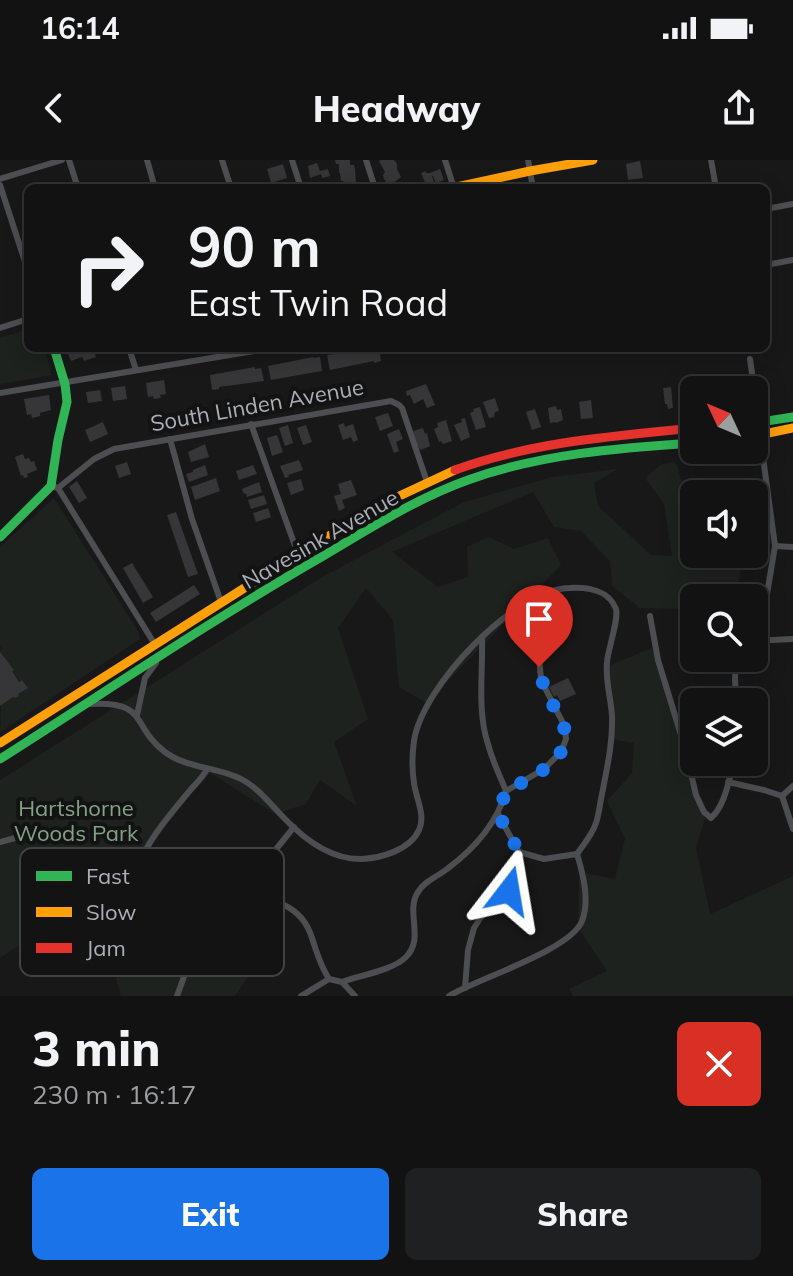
<!DOCTYPE html>
<meta charset="utf-8">
<style>
body{margin:0;font-family:Mulish,sans-serif;background:#1f2021;color:#f1f3f6;height:100vh;display:flex;flex-direction:column;font-size:30px;white-space:nowrap}
*{box-sizing:border-box;margin:0}
p{font-size:26px;color:#9c9ea0}
.icon{flex:none;width:44px;height:44px;fill:none;stroke:currentColor;stroke-width:2;stroke-linecap:round;stroke-linejoin:round}
.map{position:relative;height:836px;overflow:hidden}
.details{display:flex;flex-direction:column;background:#121213;flex:1}
.details>*{flex:none}
.top-card{position:absolute;left:24px;top:24px;width:746px;height:168px;border-radius:12px;box-shadow:0 4px 20px #0003,0 0 0 2px #313233;background:#121213;color:#f1f3f6;overflow:hidden}
.needle{width:52px;rotate:314deg}
.buttons{position:absolute;left:680px;top:216px;display:grid;gap:16px}
.buttons a{display:grid;place-items:center;width:88px;height:88px;border-radius:12px;background:#121213;box-shadow:0 4px 20px #0003,0 0 0 2px #313233;font-size:40px}
.pin{position:absolute;display:grid;place-items:center;width:68px;height:68px;color:#fff;margin:-82px -34px;border-radius:50% 50% 50% 0;rotate:-45deg;box-shadow:0 0 8px #0007}
.pin .icon{rotate:45deg}
.me{position:absolute;width:88px;margin:-44px;rotate:14deg;stroke-linejoin:round;filter:drop-shadow(0 0 6px #0008)}
.turn{display:flex;align-items:center;gap:28px;height:168px;padding:0 32px;font-size:36px}
.turn .icon{width:104px;height:104px;stroke-width:2.5}
.turn b{display:block;font-size:56px;line-height:68px}
.round{display:grid;place-items:center;flex:none;width:84px;height:84px;border-radius:12px;background:#1f2021}
.summary{display:flex;align-items:center;justify-content:space-between;height:136px;padding:0 32px}
h1{font-size:48px;font-weight:800;line-height:60px}
.cta{display:flex;gap:16px;margin-top:auto;padding:16px 32px}
.cta a{flex:1;height:92px;border-radius:12px;background:#1a73e8;color:#fff;font-size:32px;font-weight:800;line-height:92px;text-align:center}
.cta a+a{background:#1f2021;color:#f1f3f6}
.status{display:flex;justify-content:space-between;align-items:center;height:56px;padding:0 40px;background:#121213;direction:ltr}
.status svg{height:22px;fill:currentColor}
header{display:flex;justify-content:space-between;align-items:center;height:104px;padding:0 32px;background:#121213;font-size:36px;font-weight:800}
.map>svg:first-child{display:block}
.green{fill:#1d221e}
.building{fill:#363638}
.lines{fill:none;stroke-linecap:round;stroke-linejoin:round}
.street{stroke:#4d4e51;stroke-width:6}
.fast{stroke:#30b455;stroke-width:9}
.slow{stroke:#ff9f0a;stroke-width:9}
.jam{stroke:#e5322d;stroke-width:9}
.route{stroke:#1a73e8;stroke-width:14;stroke-dasharray:0 25.2}
.labels{text-anchor:middle;dominant-baseline:central;stroke-width:8;stroke-linejoin:round;paint-order:stroke}
.street-label{font-size:22px;fill:#abafb8;stroke:#131314}
.park-label{font-size:22px;fill:#83a286;stroke:#131314}
.key{fill:#131314;stroke:#414245;stroke-width:2}
.key-label{font-size:22px;fill:#abafb8}
</style>
<div class="status"><b>16:14</b><svg viewBox="0 0 49 12"><path d="M0 12V9h3v3zM5 12V6h3v6zM10 12V3h3v9zM15 12V0h3v12zM26 1h20v11H26zM47 4h2v5h-2z"/></svg></div>
<header><svg class="icon" aria-label="back" viewBox="0 0 24 24"><path d="M15 5l-7 7 7 7"/></svg>Headway<svg class="icon" aria-label="share" viewBox="0 0 24 24"><path d="M12 15V3M7 8l5-5 5 5M5 13v7h14v-7"/></svg></header>
<div class="map">
<svg width="793" height="836" viewBox="0 0 793 836">
<rect width="100%" height="100%" fill="#181819"/>
<g class="green">
<polygon points="28,169 28,188 44,188 52,215 0,224 0,178"/>
<polygon points="676,302 686,335 694,339 694,394 701,394 704,405 741,409 735,438 694,438 694,472 693,473 690,449 640,448 612,426 610,401 581,371 554,367 533,332 392,392 438,427 468,417 467,387 489,377 514,389 548,378 561,405 426,543 399,527 393,460 366,428 338,468 368,559 334,582 357,646 320,620 306,644 275,654 210,613 150,677 135,719 248,817 235,836 121,836 116,819 127,790 107,772 33,776 0,798 0,620 322,417 464,342 552,317 618,309 594,323 598,346 651,395 672,396 664,344 645,318 662,304"/>
<polygon points="54,338 138,471 140,479 0,572 1,545 13,537 15,538 18,536 18,534 27,527 23,520 19,522 12,511 13,509 0,492 2,488 0,486 0,387"/>
<polygon points="652,488 705,658 696,688 710,754 793,716 793,836 573,836 569,829 607,811 578,768 579,712 615,719 625,679 607,641 632,613 634,583 611,579 608,506"/>
</g>
<g class="building">
<polygon points="335,0 350,0 350,5 354,5 355,9 356,22 360,22 360,28 344,28 343,21 341,21 340,13 339,13 339,4 336,4"/>
<polygon points="381,0 394,0 397,4 397,9 401,17 389,26 384,19 383,15 385,12 379,1"/>
<polygon points="640,1 643,18 628,20 626,4"/>
<polygon points="317,3 320,11 328,9 330,16 322,18 321,14 310,18 308,6"/>
<polygon points="283,4 287,18 271,23 267,9"/>
<polygon points="440,9 444,20 436,23 433,16 432,16 434,22 426,25 421,13 426,11 426,13 430,13"/>
<polygon points="85,188 93,188 96,197 84,201 82,197 71,201 68,194 83,189 84,192"/>
<polygon points="366,188 379,188 381,201 374,203 374,201 330,210 327,195 359,191 359,189"/>
<polygon points="313,197 314,198 320,197 322,211 271,220 268,206"/>
<polygon points="255,207 255,209 261,208 264,221 219,227 219,229 212,230 210,215"/>
<polygon points="164,220 166,234 160,235 161,238 154,239 153,236 148,237 146,223"/>
<polygon points="426,224 435,245 427,248 423,239 414,244 410,235 407,236 406,231"/>
<polygon points="125,226 127,239 113,241 111,228"/>
<polygon points="671,227 673,248 668,249 667,244 665,244 663,228"/>
<polygon points="100,230 102,241 88,243 86,232"/>
<polygon points="49,235 51,250 40,253 40,256 32,258 31,254 27,255 24,239"/>
<polygon points="495,238 499,251 495,252 494,257 489,258 483,242"/>
<polygon points="591,240 593,258 581,259 579,242"/>
<polygon points="556,246 557,250 561,249 563,260 556,263 555,262 550,263 548,248"/>
<polygon points="480,247 486,267 476,270 470,253 474,251 473,249"/>
<polygon points="535,249 541,267 532,270 526,252"/>
<polygon points="388,253 393,266 380,271 375,257"/>
<polygon points="465,258 470,277 461,281 454,265 462,262 461,259"/>
<polygon points="446,260 452,281 443,284 441,281 439,282 434,269 438,267 437,263"/>
<polygon points="103,262 108,274 90,282 85,270"/>
<polygon points="344,263 345,267 353,264 358,280 353,282 351,277 343,280 338,265"/>
<polygon points="288,265 293,283 285,286 279,268"/>
<polygon points="306,265 312,282 303,285 297,268"/>
<polygon points="423,268 425,274 427,273 430,286 421,290 416,284 413,271"/>
<polygon points="399,269 403,279 396,282 399,291 394,293 387,274"/>
<polygon points="277,275 283,292 272,296 267,278"/>
<polygon points="205,284 209,297 191,302 188,292"/>
<polygon points="23,294 25,299 29,298 31,302 34,301 37,310 27,314 28,317 24,318 23,315 21,316 15,297"/>
<polygon points="299,300 303,310 288,315 289,317 285,318 280,306"/>
<polygon points="127,302 131,314 119,318 115,306"/>
<polygon points="205,305 208,315 189,322 186,314 193,312 193,310"/>
<polygon points="253,305 257,314 239,320 236,311"/>
<polygon points="216,318 220,331 195,340 191,327"/>
<polygon points="301,319 304,330 291,335 287,323"/>
<polygon points="351,320 357,335 342,340 345,348 339,351 334,336 341,334 338,324"/>
<polygon points="77,321 87,338 79,343 69,327"/>
<polygon points="259,322 262,332 247,337 246,333 244,334 242,329 244,328"/>
<polygon points="264,335 267,344 251,349 248,340"/>
<polygon points="268,348 271,357 256,362 253,353"/>
<polygon points="176,352 198,414 188,417 167,355"/>
<polygon points="132,403 153,437 143,443 123,408"/>
<polygon points="194,425 200,434 156,462 150,453"/>
<polygon points="0,492 14,510 12,511 19,522 22,520 28,528 18,534 19,536 15,538 13,537 0,546"/>
<polygon points="568,518 576,534 560,541 557,535 554,537 549,527"/>
</g>
<g class="lines">
<g class="street">
<polyline points="69,0 78,28"/>
<polyline points="147,0 155,28"/>
<polyline points="222,0 231,28"/>
<polyline points="292,0 301,28"/>
<polyline points="366,0 375,28"/>
<polyline points="445,0 454,28"/>
<polyline points="528,0 533,28"/>
<polyline points="711,0 716,28"/>
<polyline points="0,19 62,0"/>
<polyline points="0,25 28,111"/>
<polyline points="766,49 793,44"/>
<polyline points="766,105 793,100"/>
<polyline points="0,168 28,159"/>
<polyline points="129,188 136,210"/>
<polyline points="750,199 759,263"/>
<polyline points="0,233 272,188"/>
<polyline points="251,264 298,394"/>
<polyline points="170,279 192,359 221,442"/>
<polyline points="51,326 58,328 94,299 114,289 391,241 399,245 402,248 427,322"/>
<polyline points="58,328 154,483"/>
<polyline points="775,386 793,387"/>
<path d="M650,456L658,500L685,588L696,635L704,652L711,658C725,646 729,619 734,602"/>
<polyline points="754,472 764,452 775,386 760,275"/>
<path d="M482,479C483,513 477,551 488,584C492,600 500,616 506,631"/>
<polyline points="754,481 793,479"/>
<path d="M739,542C734,527 733,513 739,498"/>
<path d="M90,544C150,541 130,566 165,592C186,608 216,607 239,618C257,626 270,644 284,658C304,679 331,700 362,699C381,698 410,690 419,670C426,655 416,639 414,623C412,610 412,595 414,581C422,527 514,429 570,428C587,427 609,430 616,449C619,459 608,489 607,502C605,520 611,538 612,556C613,582 607,608 602,634C600,643 599,654 596,663C592,675 584,684 577,694L544,699L519,692"/>
<polyline points="137,555 145,518 156,503"/>
<polyline points="728,622 764,630 782,636 793,669"/>
<polyline points="506,631 544,609 561,592 566,579 565,567 541,520 537,471 524,444"/>
<polyline points="782,636 793,626"/>
<polyline points="0,682 15,678"/>
<path d="M137,709C147,681 168,657 187,634C194,625 202,619 207,609"/>
<path d="M240,736C272,739 301,743 312,778C317,793 320,805 329,819L342,822L355,836"/>
<path d="M342,822C360,815 392,811 406,797C425,778 405,752 418,732C424,721 437,717 447,709C474,689 497,663 506,631"/>
<polyline points="465,828 468,790 474,768 481,757 509,731 517,716 519,692 498,654"/>
<polyline points="177,836 185,814 201,782 294,667"/>
<polyline points="301,836 329,819"/>
<path d="M449,836C477,819 571,790 582,761C590,740 583,714 577,694"/>
</g>
<g class="fast">
<polyline points="754,263 793,257"/>
<polyline points="0,377 51,326 58,280 67,242 65,224 54,188"/>
<path d="M0,599C107,531 213,459 323,396C369,369 417,338 468,320C540,294 618,288 694,283"/>
</g>
<g class="slow">
<polyline points="452,28 530,11 593,0"/>
<polyline points="754,276 793,268"/>
<polyline points="0,583 298,394 393,339 455,310"/>
</g>
<path class="jam" d="M455,310C532,282 613,276 694,268"/>
</g>
<g class="lines">
<path class="route" d="M509,731L517,716L519,692L498,654L506,631C532,617 580,597 561,560C552,542 542,528 539,507"/>
</g>
<g class="labels">
<g class="street-label">
<text transform="translate(257 245) rotate(-10)">South Linden Avenue</text>
<text transform="translate(320 379) rotate(-30)">Navesink Avenue</text>
</g>
<g class="park-label">
<text x="76" y="648">Hartshorne<tspan x="76" dy="25">Woods Park</tspan></text>
</g>
</g>
<rect x="20" y="688" width="264" height="128" rx="12" class="key"/>
<rect x="36" y="711" width="36" height="10" fill="#30b455"/>
<rect x="36" y="747" width="36" height="10" fill="#ff9f0a"/>
<rect x="36" y="783" width="36" height="10" fill="#e5322d"/>
<g class="key-label">
<text x="86" y="724">Fast</text>
<text x="86" y="760">Slow</text>
<text x="86" y="796">Jam</text>
</g>
</svg>
<div class="buttons">
<a><svg class="needle" viewBox="-14 -14 28 28"><path d="M0-13l5 13h-10z" fill="#e53935"/><path d="M0 13l5-13h-10z" fill="#9c9ea0"/></svg></a>
<a><svg class="icon" aria-label="sound" viewBox="0 0 24 24"><path d="M4 9h4l5-4v14l-5-4H4zM17 9q2 3 0 6"/></svg></a>
<a><svg class="icon" aria-label="search" viewBox="0 0 24 24"><circle cx="10" cy="10" r="6"/><path d="M15 15l6 6"/></svg></a>
<a><svg class="icon" aria-label="layers" viewBox="0 0 24 24"><path d="M12 4l9 5-9 5-9-5zM3 14l9 5 9-5"/></svg></a>
</div>
<div class="pin" style="left:539px;top:507px;background:#d93025"><svg class="icon" aria-label="arrive" viewBox="0 0 24 24"><path d="M6 21V4h12l-3 4 3 4H6"/></svg></div>
<svg class="me" style="left:509px;top:731px" viewBox="-20 -20 40 40"><path d="M0-17L14 15 0 8-14 15z" fill="#1a73e8" stroke="#fff" stroke-width="4"/></svg>
<div class="top-card">
<div class="turn"><svg class="icon" aria-label="right" viewBox="0 0 24 24"><path d="M7 20v-9h11M14 6l5 5-5 5"/></svg><div><b>90 m</b>East Twin Road</div></div>
</div>
</div>
<section class="details">
<div class="summary"><div><h1>3 min</h1><p>230 m · 16:17</p></div><a class="round" style="background:#d93025;color:#fff"><svg class="icon" aria-label="close" viewBox="0 0 24 24"><path d="M6 6l12 12M18 6L6 18"/></svg></a></div>
<div class="cta"><a>Exit</a><a>Share</a></div>
</section>
